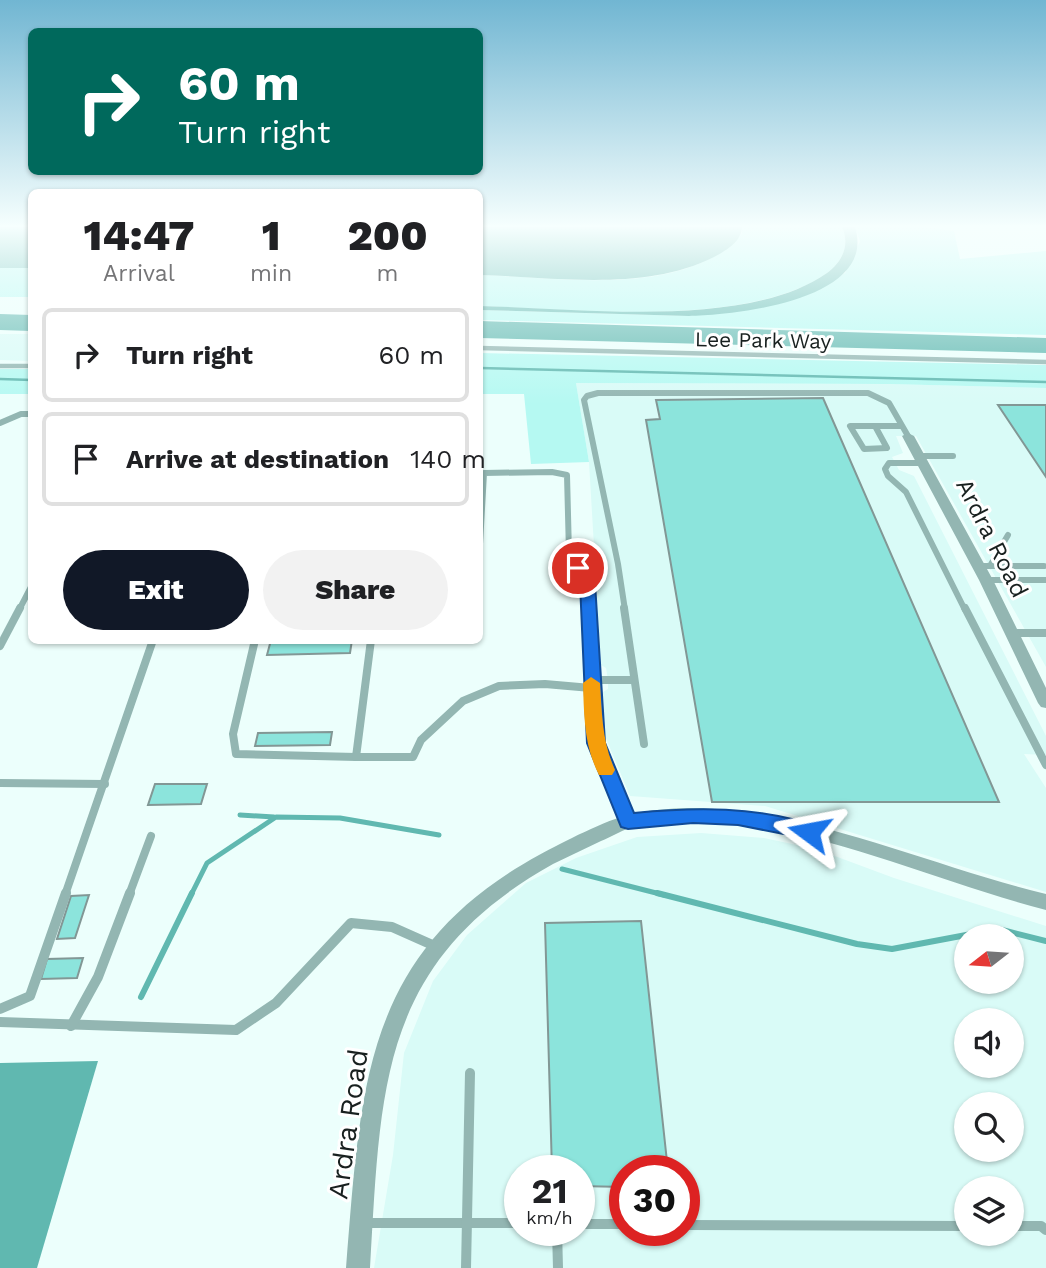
<!DOCTYPE html>
<style>
body{margin:0;font-family:"Work Sans",sans-serif;background:#f2f2f2;color:#202124;height:100vh;display:flex;flex-direction:column;font-size:26px;white-space:nowrap}
*{box-sizing:border-box;margin:0}
p{font-size:23px;color:#757577}
.icon{flex:none;width:38px;height:38px;fill:none;stroke:currentColor;stroke-width:2;stroke-linecap:round;stroke-linejoin:round}
.map{position:relative;flex:1;overflow:hidden}
.details{position:absolute;left:28px;top:189px;width:455px;height:455px;display:flex;flex-direction:column;background:#fff;border-radius:10px;box-shadow:0 2px 5px #0004}
.details>*{flex:none}
.top-card{position:absolute;left:28px;top:28px;width:455px;height:147px;border-radius:10px;box-shadow:0 2px 5px #0004;background:#00695c;color:#fff;overflow:hidden}
.needle{width:46px;rotate:253deg}
.fabs{position:absolute;left:954px;top:924px;display:grid;gap:14px}
.fabs a{display:grid;place-items:center;width:70px;height:70px;border-radius:50%;background:#fff;box-shadow:0 2px 5px #0004;font-size:35px}
.speed{position:absolute;left:504px;top:1155px;display:flex;gap:14px;font-size:35px;font-weight:700;text-align:center}
.speed>*{display:grid;place-content:center;width:91px;height:91px;border-radius:50%;background:#fff;box-shadow:0 2px 5px #0004;line-height:1}
.speed small{font-size:18px;font-weight:400}
.speed .limit{border:10px solid #d22;background:#fff;color:#111}
.pin{position:absolute;display:grid;place-items:center;width:60px;height:60px;color:#fff;margin:-30px;border:4px solid #fff;border-radius:50%;box-shadow:0 2px 7px #0007}
.me{position:absolute;width:77px;margin:-38px;rotate:283deg;stroke-linejoin:round;filter:drop-shadow(0 0 5px #0008)}
.turn{display:flex;align-items:center;gap:24px;height:147px;padding:0 35px;font-size:32px}
.turn .icon{width:91px;height:91px;stroke-width:2.5}
.turn b{display:block;font-size:49px;line-height:60px}
.eta{display:flex;justify-content:space-evenly;align-items:center;height:119px;text-align:center}
.eta b{font-size:42px;font-weight:800;line-height:49px}
.button{display:flex;gap:14px;margin-top:auto;padding:14px 35px}
.button a{flex:1;height:80px;border-radius:42px;background:#111827;color:#fff;font-size:28px;font-weight:800;line-height:80px;text-align:center}
.button a+a{background:#f2f2f2;color:#202124}
ul{padding:0;list-style:none}
li{display:flex;align-items:center;gap:21px;height:94px;margin:0 14px 10px;padding:0 21px;border:4px solid #e0e0e0;border-radius:10px}
li div{flex:1}
li b{display:block;font-size:26px}
li em{font-style:normal}
.map>svg:first-child{display:block}
.built{fill:#d9fbf7;fill-rule:evenodd}
.green{fill:#b5f9f2}
.water{fill:#60b8b0}
.lines{fill:none;stroke-linecap:round;stroke-linejoin:round}
.stream-far2{stroke:#60b8b0;stroke-width:2.5}
.stream-far1{stroke:#60b8b0;stroke-width:5}
.stream{stroke:#60b8b0;stroke-width:6}
.building{fill:#8ce4dc;stroke:#829795;stroke-width:2}
.lane-far3{stroke:#93b6b2;stroke-width:4.5}
.lane-far2{stroke:#93b6b2;stroke-width:6}
.lane-far1{stroke:#93b6b2;stroke-width:8}
.lane{stroke:#93b6b2;stroke-width:10}
.street{fill:#93b6b2;fill-rule:evenodd}
.route{fill:#1a73e8;stroke:#114b97;stroke-width:2}
.slow{fill:#f59e0b}
.labels{text-anchor:middle;dominant-baseline:central;stroke-width:6;stroke-linejoin:round;paint-order:stroke}
.far-street-label{font-size:21px;fill:#18201f;stroke:#fff}
.street-label{font-size:24px;fill:#18201f;stroke:#fff}
.near-street-label{font-size:28px;fill:#18201f;stroke:#fff}
</style>
<div class="map">
<svg width="1046" height="1268" viewBox="0 0 1046 1268">
<rect width="100%" height="100%" fill="#ecfffc"/>
<g class="built">
<polygon points="0,334 31,334 31,361 0,360"/>
<polygon points="576,383 889,384 1046,388 1046,667 916,436 896,436 903,453 892,457 899,470 914,476 1046,736 1046,755 1024,754 1046,788 1046,892 765,806 630,796 605,736 603,692 608,689 608,680 606,668 601,665 589,462"/>
<path d="M701,833L764,838L816,849L894,878L1046,926V1268H374L393,1155L404,1053L433,981L467,935L526,883L576,858L637,837ZM966,936H1012V982H966ZM966,1020H1012V1066H966ZM966,1104H1012V1150H966ZM520,1171H579V1230H520ZM625,1171H684V1230H625ZM966,1188H1012V1234H966Z"/>
</g>
<g class="green">
<path d="M742,227H842C850,245 843,261 827,273C747,329 576,309 480,306V275C547,277 640,291 703,262C716,256 729,243 742,234Z"/>
<polygon points="855,227 923,227 954,231 960,259 1046,251 1046,335 480,320 480,310 689,316 802,297 845,273 860,241"/>
<rect x="0" y="268" width="31" height="29"/>
<polygon points="480,353 1046,365 1046,388 889,384 576,383 589,462 531,464 524,394 480,394"/>
<rect x="0" y="369" width="31" height="25"/>
</g>
<g class="water">
<rect x="0" y="227" width="31" height="41"/>
<path d="M480,227H742C741,242 727,250 714,257C644,292 556,277 480,275Z"/>
<path d="M842,227H855C878,300 736,315 689,316L480,310V306C577,308 746,330 827,273C843,261 850,245 842,227Z"/>
<polygon points="0,314 31,315 31,331 0,330"/>
<polygon points="480,321 1046,338 1046,353 480,338"/>
<polygon points="98,1061 37,1268 0,1268 0,1063"/>
</g>
<g class="lines">
<g class="stream-far2">
<polyline points="480,368 1046,382"/>
<polyline points="0,379 32,380"/>
</g>
<g class="stream-far1">
<polyline points="240,815 274,817"/>
<polyline points="562,869 664,895"/>
<polyline points="191,895 207,863 276,817 340,818 439,835"/>
</g>
<g class="stream">
<polyline points="657,893 857,944 892,949 998,929 1046,941"/>
<polyline points="141,997 192,893"/>
</g>
</g>
<g class="building">
<polygon points="823,398 999,802 712,802 646,420 660,419 656,400"/>
<polygon points="998,405 1046,405 1046,477"/>
<polygon points="271,640 352,640 350,653 267,655"/>
<polygon points="332,732 330,745 255,746 258,733"/>
<polygon points="155,784 207,784 201,804 148,805"/>
<polygon points="89,895 75,938 57,939 71,896"/>
<polygon points="641,921 668,1171 625,1171 625,1187 579,1186 579,1171 552,1171 545,923"/>
<polygon points="83,958 77,978 41,979 47,959"/>
</g>
<g class="lines">
<g class="lane-far3">
<polyline points="480,348 1046,362"/>
<polyline points="0,366 32,366"/>
<polyline points="598,393 868,393"/>
</g>
<g class="lane-far2">
<polyline points="0,423 21,414 32,414"/>
<polygon points="850,426 875,426 887,448 864,449"/>
<polyline points="875,426 901,426"/>
<polyline points="920,456 953,456"/>
<polyline points="923,463 889,463 885,469 888,476 906,492 965,610"/>
<polyline points="480,544 484,473 552,472 567,475 569,553 587,583 589,610"/>
<polyline points="978,566 1044,566"/>
<polyline points="990,566 1008,535"/>
<polyline points="986,580 1046,580"/>
<polyline points="19,610 32,585"/>
<polyline points="625,610 618,564 584,400 587,396 598,393 868,393 889,403 908,436"/>
</g>
<g class="lane-far1">
<polyline points="588,608 596,743 628,821"/>
<polyline points="624,608 644,744"/>
<polyline points="965,608 1046,765"/>
<polyline points="1012,633 1046,633"/>
<polyline points="255,640 233,734 236,754 356,757 371,640"/>
<polyline points="0,646 20,608"/>
<polyline points="591,680 634,680"/>
<polyline points="356,757 413,757 421,740 463,701 499,686 545,684 591,688"/>
<polyline points="0,783 105,784"/>
<polyline points="810,831 828,820"/>
<polyline points="65,895 153,640"/>
<polyline points="129,895 151,836"/>
</g>
<g class="lane">
<polyline points="0,1009 30,996 66,893"/>
<polyline points="0,1022 236,1030 276,1003 351,923 392,927 437,947"/>
<polyline points="71,1026 98,977 130,893"/>
<polyline points="366,1223 520,1223"/>
<polyline points="579,1224 625,1224"/>
<polyline points="684,1225 966,1226"/>
<polyline points="1012,1226 1041,1226 1046,1230"/>
<polyline points="557,1230 558,1268"/>
<polyline points="466,1268 470,1073"/>
</g>
<g class="street">
<polygon points="908,433 914,436 993,580 1046,688 1046,708 1041,707 1038,703 979,580 902,436"/>
<path d="M700,808C819,813 931,866 1046,894V910C941,883 839,835 730,823C698,820 661,819 630,828C620,831 611,837 601,841C585,849 569,856 553,864C378,962 381,1089 370,1268H346C361,1088 362,952 539,855C563,842 606,820 631,814C654,809 677,808 700,808Z"/>
</g>
</g>
<linearGradient id="sky" x2="0" y2="1"><stop stop-color="#71b6d2"/><stop offset="0.56" stop-color="#f6fffe"/><stop offset="1" stop-color="#f6fffe" stop-opacity="0"/></linearGradient>
<rect width="1046" height="404" fill="url(#sky)"/>
<path class="route" d="M578,563L583,565L595,583L605,743L634,813C695,807 757,806 816,826L819,832L816,837L809,839L738,825L693,823L628,829L621,827L587,743L580,583L571,568Z"/>
<path class="slow" d="M591,677L600,683C602,713 602,742 615,770L612,775H599C584,746 584,715 583,683Z"/>
<g class="labels">
<g class="far-street-label">
<text transform="translate(763 340) rotate(1)">Lee Park Way</text>
</g>
<g class="street-label">
<text transform="translate(992 538) rotate(63)">Ardra Road</text>
</g>
<g class="near-street-label">
<text transform="translate(348 1124) rotate(-82)">Ardra Road</text>
</g>
</g>
</svg>
<div class="fabs">
<a><svg class="needle" viewBox="-14 -14 28 28"><path d="M0-13l5 13h-10z" fill="#e53935"/><path d="M0 13l5-13h-10z" fill="#757577"/></svg></a>
<a><svg class="icon" aria-label="sound" viewBox="0 0 24 24"><path d="M4 9h4l5-4v14l-5-4H4zM17 9q2 3 0 6"/></svg></a>
<a><svg class="icon" aria-label="search" viewBox="0 0 24 24"><circle cx="10" cy="10" r="6"/><path d="M15 15l6 6"/></svg></a>
<a><svg class="icon" aria-label="layers" viewBox="0 0 24 24"><path d="M12 4l9 5-9 5-9-5zM3 14l9 5 9-5"/></svg></a>
</div>
<div class="speed"><div>21<small>km/h</small></div><div class="limit">30</div></div>
<div class="pin" style="left:578px;top:568px;background:#d93025"><svg class="icon" aria-label="arrive" viewBox="0 0 24 24"><path d="M6 21V4h12l-3 4 3 4H6"/></svg></div>
<svg class="me" style="left:809px;top:832px" viewBox="-20 -20 40 40"><path d="M0-17L14 15 0 8-14 15z" fill="#1a73e8" stroke="#fff" stroke-width="4"/></svg>
<div class="top-card">
<div class="turn"><svg class="icon" aria-label="right" viewBox="0 0 24 24"><path d="M7 20v-9h11M14 6l5 5-5 5"/></svg><div><b>60 m</b>Turn right</div></div>
</div>
<section class="details">
<div class="eta">
<div><b>14:47</b><p>Arrival</p></div>
<div><b>1</b><p>min</p></div>
<div><b>200</b><p>m</p></div>
</div>
<ul>
<li><svg class="icon" aria-label="right" viewBox="0 0 24 24"><path d="M7 20v-9h11M14 6l5 5-5 5"/></svg><div><b>Turn right</b></div><em>60 m</em></li>
<li><svg class="icon" aria-label="arrive" viewBox="0 0 24 24"><path d="M6 21V4h12l-3 4 3 4H6"/></svg><div><b>Arrive at destination</b></div><em>140 m</em></li>
</ul>
<div class="button"><a>Exit</a><a>Share</a></div>
</section>
</div>
